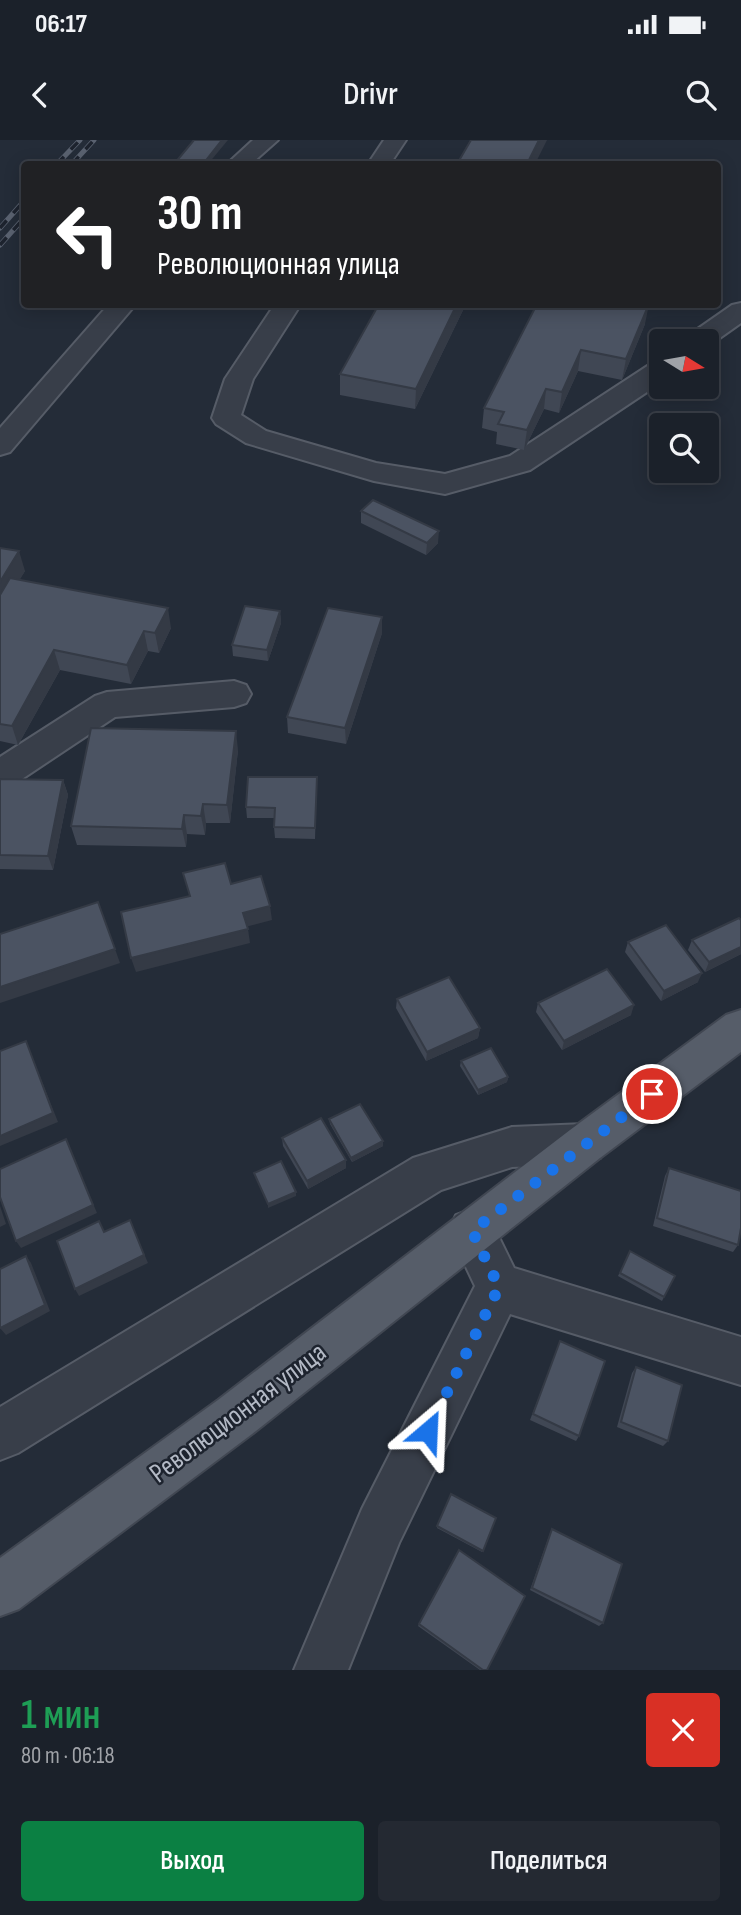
<!DOCTYPE html>
<html lang="ru">
<meta charset="utf-8">
<style>
body{margin:0;font-family:"Sofia Sans Condensed",sans-serif;background:#242932;color:#f1f3f6;height:100vh;display:flex;flex-direction:column;font-size:26px;white-space:nowrap}
*{box-sizing:border-box;margin:0}
p{font-size:23px;color:#a0a3a8}
.icon{flex:none;width:38px;height:38px;fill:none;stroke:currentColor;stroke-width:2;stroke-linecap:round;stroke-linejoin:round}
.map{position:relative;height:1530px;overflow:hidden}
.panel{display:flex;flex-direction:column;background:#1b212a;flex:1}
.panel>*{flex:none}
.hud{position:absolute;left:21px;top:21px;width:700px;height:147px;border-radius:7px;box-shadow:0 4px 18px #0003,0 0 0 2px #393e47;background:#202124;color:#fff;overflow:hidden}
.needle{width:46px;rotate:101deg}
.controls{position:absolute;left:649px;top:189px;display:grid;gap:14px}
.controls a{display:grid;place-items:center;width:70px;height:70px;border-radius:7px;background:#1b212a;box-shadow:0 4px 18px #0003,0 0 0 2px #393e47;font-size:35px}
.pin{position:absolute;display:grid;place-items:center;width:60px;height:60px;color:#fff;margin:-30px;border:4px solid #fff;border-radius:50%;box-shadow:0 2px 7px #0007}
.me{position:absolute;width:77px;margin:-38px;rotate:26deg;stroke-linejoin:round;filter:drop-shadow(0 0 5px #0008)}
.turn{display:flex;align-items:center;gap:24px;height:147px;padding:0 21px;font-size:32px}
.turn .icon{width:91px;height:91px;stroke-width:2.5}
.turn b{display:block;font-size:49px;line-height:60px}
.round{display:grid;place-items:center;flex:none;width:74px;height:74px;border-radius:7px;background:#242932}
.headline{display:flex;align-items:center;justify-content:space-between;height:119px;padding:0 21px}
h1{font-size:42px;font-weight:600;line-height:52px;color:#1e9e55}
.action{display:flex;gap:14px;margin-top:auto;padding:14px 21px}
.action a{flex:1;height:80px;border-radius:7px;background:#0b8043;color:#fff;font-size:28px;font-weight:600;line-height:80px;text-align:center}
.action a+a{background:#242932;color:#f1f3f6}
.status{display:flex;justify-content:space-between;align-items:center;height:49px;padding:0 35px;background:#1b212a;direction:ltr}
.status svg{height:19px;fill:currentColor}
header{display:flex;justify-content:space-between;align-items:center;height:91px;padding:0 21px;background:#1b212a;font-size:32px;font-weight:600}
.map>svg:first-child{display:block}
.lines{fill:none;stroke-linecap:round;stroke-linejoin:round}
.minor-casing{stroke:#565c67;stroke-width:4}
.major-casing{stroke:#414752;stroke-width:4}
.minor{fill:#383e49;fill-rule:evenodd}
.major{fill:#565d69;fill-rule:evenodd}
.rail-casing{stroke:#5a6270;stroke-width:5}
.rail{stroke:#1d232e;stroke-width:3.5;stroke-dasharray:10;stroke-linecap:butt}
.wall{fill:#404754}
.shaded-wall{fill:#343a45}
.building{fill:#4b5362;stroke:#343a45;stroke-width:2}
.route{stroke:#1a73e8;stroke-width:12;stroke-dasharray:0 21.6}
.labels{text-anchor:middle;dominant-baseline:central;stroke-width:5;stroke-linejoin:round;paint-order:stroke}
.near-street-label{font-size:28px;fill:#b3b9c5;stroke:#1d232e}
</style>
<div class="status"><b>06:17</b><svg viewBox="0 0 49 12"><path d="M0 12V9h3v3zM5 12V6h3v6zM10 12V3h3v9zM15 12V0h3v12zM26 1h20v11H26zM47 4h2v5h-2z"/></svg></div>
<header><svg class="icon" aria-label="back" viewBox="0 0 24 24"><path d="M15 5l-7 7 7 7"/></svg>Drivr<svg class="icon" aria-label="search" viewBox="0 0 24 24"><circle cx="10" cy="10" r="6"/><path d="M15 15l6 6"/></svg></header>
<div class="map">
<svg width="741" height="1530" viewBox="0 0 741 1530">
<rect width="100%" height="100%" fill="#242c38"/>
<g class="lines">
<g class="minor-casing">
<g id="minor">
<polygon points="253,0 278,0 251,24 227,24"/>
<polygon points="384,0 406,0 390,24 368,24"/>
<polygon points="741,163 741,183 707,207 707,201 685,201 689,195 732,165"/>
<polygon points="109,164 136,164 10,312 0,315 0,288"/>
<polygon points="275,164 301,164 253,239 241,275 266,291 376,323 445,334 510,316 652,223 662,221 662,242 530,330 445,354 374,341 246,303 216,284 212,278 225,239"/>
<polygon points="234,541 246,545 251,554 246,563 234,567 115,577 13,645 0,649 0,617 95,556 107,552"/>
<polygon points="585,984 600,990 607,1004 600,1018 585,1024 512,1027 441,1050 18,1313 0,1320 0,1267 413,1018 512,987"/>
<polygon points="472,1069 488,1075 514,1128 741,1197 741,1245 510,1174 399,1403 348,1530 294,1530 362,1369 475,1146 449,1091 456,1075"/>
</g>
</g>
<g class="major-casing">
<polygon id="major" points="741,870 741,912 600,1018 252,1294 19,1469 0,1476 0,1418 218,1260 570,990 726,875"/>
</g>
<use href="#minor" class="minor"/>
<use href="#major" class="major"/>
<g class="rail-casing">
<g id="rail">
<polyline points="57,24 80,0"/>
<polyline points="72,24 94,0"/>
<polyline points="0,88 24,61"/>
<polyline points="0,105 24,78"/>
</g>
</g>
<use href="#rail" class="rail"/>
</g>
<g class="wall">
<polygon points="466,164 415,269 340,255 340,234"/>
<polygon points="537,164 645,184 622,240 578,231 559,273 544,269 524,310 496,304 497,292 482,288 484,268"/>
<polygon points="361,371 438,403 426,415 361,383"/>
<polygon points="0,408 25,431 19,440 171,488 159,513 148,511 131,544 60,530 18,605 0,601"/>
<polygon points="280,471 281,483 268,521 233,516 232,505"/>
<polygon points="382,493 346,604 288,593 287,577"/>
<polygon points="238,610 230,683 206,683 205,695 187,694 186,707 77,705 71,686"/>
<polygon points="317,637 315,699 275,698 274,687 275,678 247,678 246,667"/>
<polygon points="0,639 63,640 68,655 53,730 0,729"/>
<polygon points="741,780 741,814 705,832 688,810 692,800"/>
<polygon points="628,802 698,842 661,861 625,812"/>
<polygon points="397,859 480,888 478,898 426,921 396,868"/>
<polygon points="538,863 631,875 562,910 536,872"/>
<polygon points="461,921 508,937 507,942 478,955 460,926"/>
<polygon points="329,979 383,1001 383,1006 352,1022 330,984"/>
<polygon points="282,998 346,1020 346,1028 308,1049 283,1006"/>
<polygon points="669,1028 738,1105 733,1112 653,1086 665,1036"/>
<polygon points="630,1111 664,1157 662,1161 618,1136"/>
<polygon points="560,1201 579,1296 576,1301 530,1280"/>
<polygon points="636,1227 668,1301 663,1306 617,1287 632,1233"/>
<polygon points="437,1386 483,1411 482,1412 437,1388"/>
<polygon points="552,1389 603,1483 599,1486 530,1450 550,1393"/>
<polygon points="459,1410 487,1530 480,1530 418,1486"/>
</g>
<g class="shaded-wall">
<polygon points="222,0 228,0 208,24 203,24"/>
<polygon points="539,0 547,0 535,24 527,24"/>
<polygon points="457,164 466,164 415,269 416,249"/>
<polygon points="649,164 645,184 622,240 626,219"/>
<polygon points="581,210 578,231 559,273 562,252"/>
<polygon points="546,249 544,269 524,310 527,290"/>
<polygon points="439,391 438,403 426,415 427,403"/>
<polygon points="19,411 25,431 0,473 0,442"/>
<polygon points="168,468 171,488 159,513 155,493"/>
<polygon points="280,471 281,483 268,521 267,510"/>
<polygon points="382,477 382,493 346,604 345,588"/>
<polygon points="144,491 148,511 131,544 127,525"/>
<polygon points="54,510 60,530 18,605 12,586"/>
<polygon points="236,591 238,610 230,683 227,665"/>
<polygon points="63,640 68,655 53,730 48,716"/>
<polygon points="203,664 206,683 205,695 201,676"/>
<polygon points="184,675 187,694 186,707 182,689"/>
<polygon points="270,766 272,780 245,787 243,773"/>
<polygon points="248,789 250,803 136,832 131,818"/>
<polygon points="741,807 741,814 705,832 709,822"/>
<polygon points="115,809 120,823 0,863 0,847"/>
<polygon points="702,833 698,842 661,861 664,851"/>
<polygon points="634,865 631,875 562,910 564,901"/>
<polygon points="480,888 478,898 426,921 427,912"/>
<polygon points="26,901 58,982 0,1006 0,996"/>
<polygon points="508,937 507,942 478,955 478,950"/>
<polygon points="66,999 97,1073 21,1108 16,1101"/>
<polygon points="383,1001 383,1006 352,1022 351,1018"/>
<polygon points="346,1020 346,1028 308,1049 307,1041"/>
<polygon points="296,1052 296,1056 268,1068 268,1064"/>
<polygon points="0,1066 6,1084 0,1087"/>
<polygon points="130,1080 148,1123 79,1156 75,1149"/>
<polygon points="26,1116 31,1123 50,1171 6,1195 0,1188"/>
</g>
<g class="building">
<polygon points="194,0 222,0 203,24 174,24"/>
<polygon points="471,0 539,0 527,24 457,24"/>
<polygon points="379,164 457,164 416,249 340,234"/>
<polygon points="537,164 649,164 626,219 581,210 562,252 546,249 527,290 498,284 504,272 484,268"/>
<polygon points="373,360 439,391 427,403 361,371"/>
<polygon points="0,408 19,411 0,442"/>
<polygon points="10,438 168,468 155,493 144,491 127,525 54,510 12,586 0,584 0,455"/>
<polygon points="245,466 280,471 267,510 232,505"/>
<polygon points="328,468 382,477 345,588 287,577"/>
<polygon points="91,588 236,591 227,665 203,664 201,676 184,675 182,689 71,686"/>
<polygon points="248,637 317,637 315,688 274,687 275,668 246,667"/>
<polygon points="0,639 63,640 48,716 0,715"/>
<polygon points="225,723 231,744 261,736 270,766 243,773 248,789 131,818 121,772 190,756 183,733"/>
<polygon points="98,762 115,809 0,847 0,794"/>
<polygon points="739,778 741,780 741,807 709,822 692,800"/>
<polygon points="666,785 702,833 664,851 628,802"/>
<polygon points="607,829 634,865 564,901 538,863"/>
<polygon points="449,837 480,888 427,912 397,859"/>
<polygon points="26,901 53,973 0,996 0,911"/>
<polygon points="491,908 508,937 478,950 461,921"/>
<polygon points="360,964 383,1001 351,1018 329,979"/>
<polygon points="321,978 346,1020 307,1041 282,998"/>
<polygon points="66,999 93,1065 16,1101 0,1057 0,1029"/>
<polygon points="281,1021 296,1052 268,1064 254,1033"/>
<polygon points="669,1028 741,1051 741,1088 738,1105 657,1078"/>
<polygon points="130,1080 144,1115 75,1149 57,1101 99,1081 104,1092"/>
<polygon points="630,1111 675,1136 664,1157 620,1133"/>
<polygon points="26,1116 45,1165 0,1188 0,1129"/>
<polygon points="560,1201 605,1221 579,1296 533,1274"/>
<polygon points="636,1227 682,1245 668,1301 621,1282"/>
<polygon points="451,1354 496,1378 483,1411 437,1386"/>
<polygon points="552,1389 622,1424 603,1483 532,1448"/>
<polygon points="459,1410 525,1456 487,1530 483,1530 419,1484"/>
</g>
<g class="lines">
<polyline class="route" points="428,1291 499,1147 472,1091 652,954"/>
</g>
<g class="labels">
<g class="near-street-label">
<text transform="translate(238 1273) rotate(-37)">Революционная улица</text>
</g>
</g>
</svg>
<div class="controls">
<a><svg class="needle" viewBox="-14 -14 28 28"><path d="M0-13l5 13h-10z" fill="#e53935"/><path d="M0 13l5-13h-10z" fill="#a0a3a8"/></svg></a>
<a><svg class="icon" aria-label="search" viewBox="0 0 24 24"><circle cx="10" cy="10" r="6"/><path d="M15 15l6 6"/></svg></a>
</div>
<div class="pin" style="left:652px;top:954px;background:#d93025"><svg class="icon" aria-label="arrive" viewBox="0 0 24 24"><path d="M6 21V4h12l-3 4 3 4H6"/></svg></div>
<svg class="me" style="left:428px;top:1291px" viewBox="-20 -20 40 40"><path d="M0-17L14 15 0 8-14 15z" fill="#1a73e8" stroke="#fff" stroke-width="4"/></svg>
<div class="hud">
<div class="turn"><svg class="icon" aria-label="left" viewBox="0 0 24 24"><path d="M17 20v-9H6M10 6l-5 5 5 5"/></svg><div><b>30 m</b>Революционная улица</div></div>
</div>
</div>
<section class="panel">
<div class="headline"><div><h1>1 мин</h1><p>80 m · 06:18</p></div><a class="round" style="background:#d93025;color:#fff"><svg class="icon" aria-label="close" viewBox="0 0 24 24"><path d="M6 6l12 12M18 6L6 18"/></svg></a></div>
<div class="action"><a>Выход</a><a>Поделиться</a></div>
</section>
